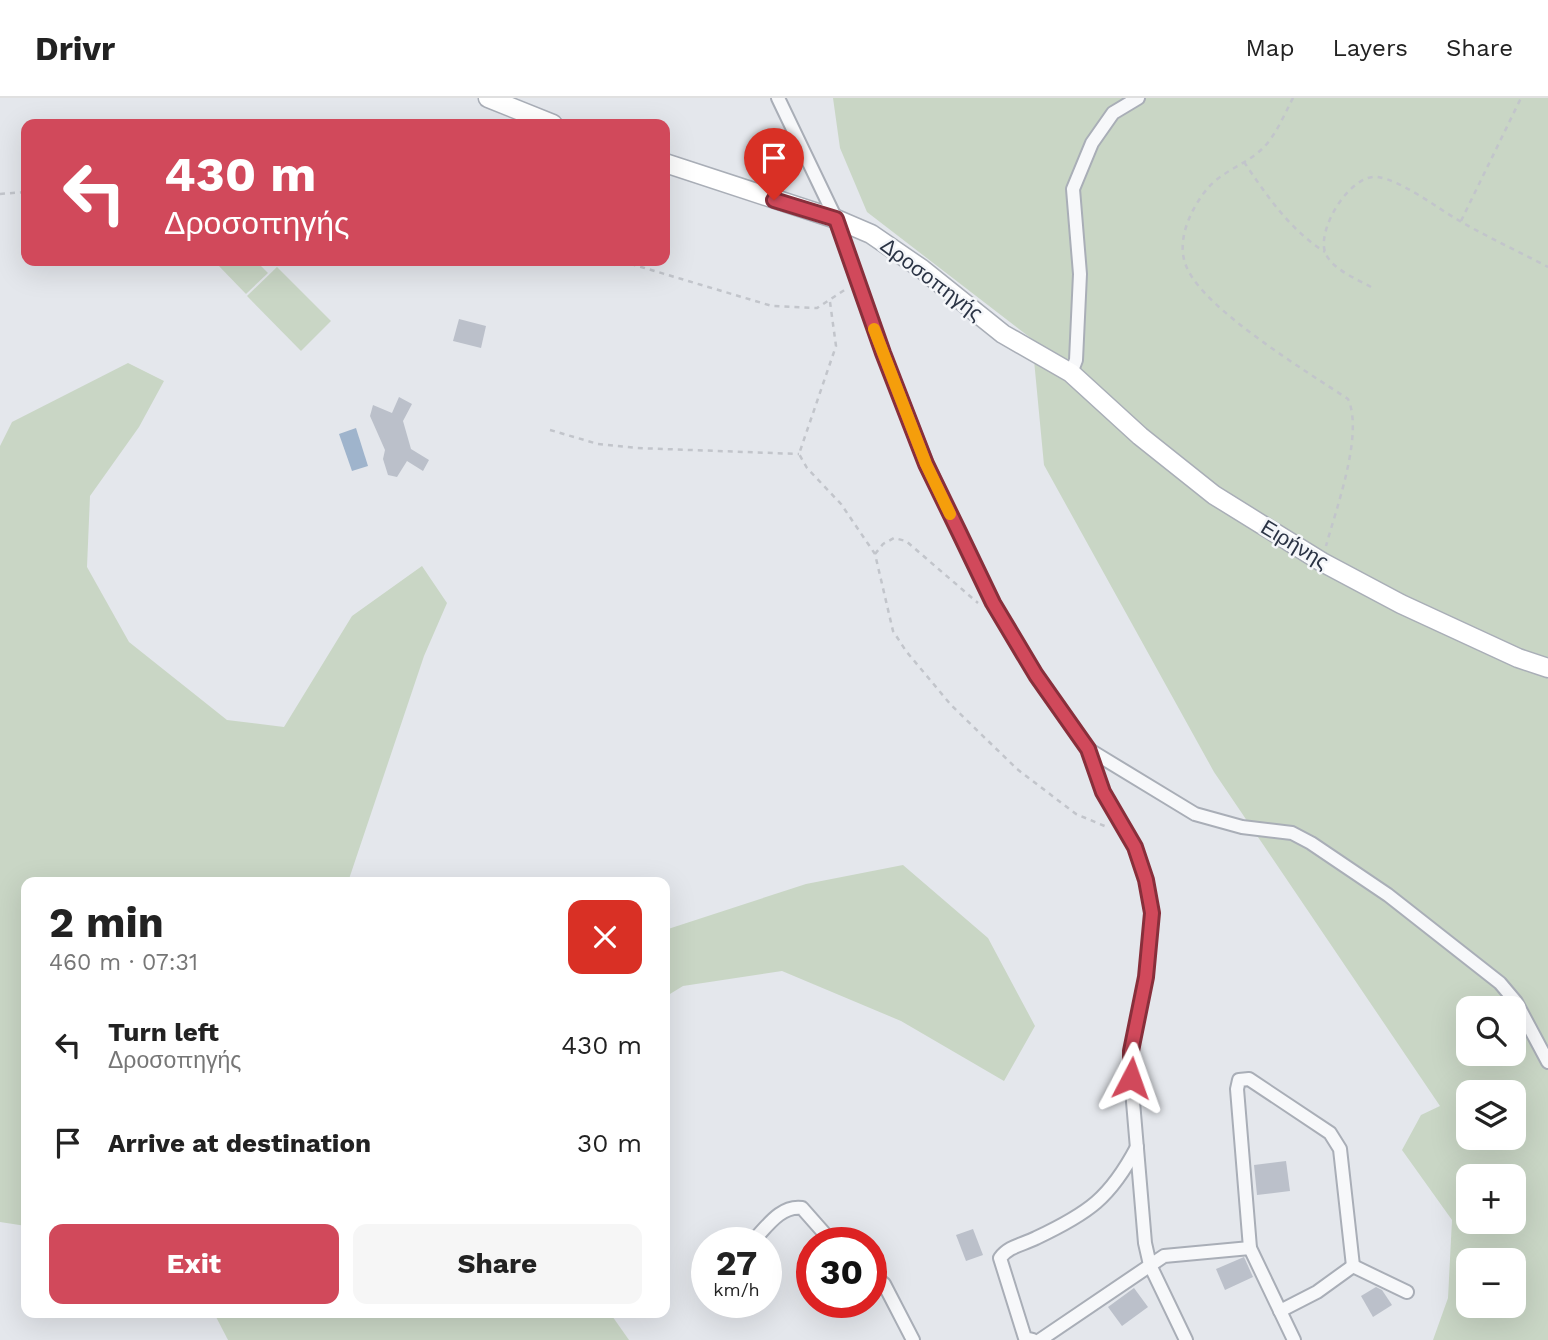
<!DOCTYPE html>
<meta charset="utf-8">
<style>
body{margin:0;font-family:"Work Sans",sans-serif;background:#f6f6f6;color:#222;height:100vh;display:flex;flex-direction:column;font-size:26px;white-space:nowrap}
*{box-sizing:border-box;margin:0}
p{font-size:23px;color:#767676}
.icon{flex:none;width:38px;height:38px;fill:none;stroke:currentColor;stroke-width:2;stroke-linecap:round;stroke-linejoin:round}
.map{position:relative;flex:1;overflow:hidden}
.sheet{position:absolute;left:21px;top:779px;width:649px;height:441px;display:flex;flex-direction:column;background:#fff;border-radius:14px;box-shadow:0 7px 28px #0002}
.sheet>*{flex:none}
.guide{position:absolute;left:21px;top:21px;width:649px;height:147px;border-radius:14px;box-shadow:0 7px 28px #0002;background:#d1495b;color:#fff;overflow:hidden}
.controls{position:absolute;left:1456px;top:898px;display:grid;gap:14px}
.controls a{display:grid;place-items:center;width:70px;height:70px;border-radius:14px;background:#fff;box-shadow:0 7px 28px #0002;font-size:35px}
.speed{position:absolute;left:691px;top:1129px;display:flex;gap:14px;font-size:35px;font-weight:700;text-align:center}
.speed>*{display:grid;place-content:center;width:91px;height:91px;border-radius:50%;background:#fff;box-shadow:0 7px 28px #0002;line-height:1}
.speed small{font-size:18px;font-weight:400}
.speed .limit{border:10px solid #d22;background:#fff;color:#111}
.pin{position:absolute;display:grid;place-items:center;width:60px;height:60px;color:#fff;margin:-72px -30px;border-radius:50% 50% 50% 0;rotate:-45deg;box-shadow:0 0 7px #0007}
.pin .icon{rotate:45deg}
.me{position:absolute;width:77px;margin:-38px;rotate:4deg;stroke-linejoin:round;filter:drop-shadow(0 0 5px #0008)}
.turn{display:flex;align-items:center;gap:24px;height:147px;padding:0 28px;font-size:32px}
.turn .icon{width:91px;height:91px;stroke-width:2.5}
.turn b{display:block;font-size:49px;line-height:60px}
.round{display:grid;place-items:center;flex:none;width:74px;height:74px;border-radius:14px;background:#f6f6f6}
.summary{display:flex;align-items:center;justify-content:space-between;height:119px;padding:0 28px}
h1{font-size:42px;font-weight:700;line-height:52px}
.button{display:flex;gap:14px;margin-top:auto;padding:14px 28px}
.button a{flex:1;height:80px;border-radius:14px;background:#d1495b;color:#fff;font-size:28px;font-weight:700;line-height:80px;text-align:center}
.button a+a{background:#f6f6f6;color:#222}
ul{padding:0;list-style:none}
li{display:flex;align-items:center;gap:21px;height:98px;padding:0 28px}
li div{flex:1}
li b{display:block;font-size:26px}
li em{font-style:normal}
header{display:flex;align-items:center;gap:42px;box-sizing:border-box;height:98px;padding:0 35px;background:#fff;border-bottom:2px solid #e0e0e0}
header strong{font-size:33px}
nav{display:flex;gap:38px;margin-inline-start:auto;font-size:24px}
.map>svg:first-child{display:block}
.green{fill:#c9d6c5;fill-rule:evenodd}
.water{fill:#9fb4cc}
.building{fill:#bbc0ca}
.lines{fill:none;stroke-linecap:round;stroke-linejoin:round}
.street-casing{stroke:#a9aeb7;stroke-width:16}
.secondary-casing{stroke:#a9aeb7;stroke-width:21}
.path{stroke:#c2c5cb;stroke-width:2.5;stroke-dasharray:5 5;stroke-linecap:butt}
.street{stroke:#f7f8fa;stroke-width:12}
.secondary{stroke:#fff;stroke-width:18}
.route-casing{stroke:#882f3b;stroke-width:18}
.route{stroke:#d1495b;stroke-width:12}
.slow{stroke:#f59e0b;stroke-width:12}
.labels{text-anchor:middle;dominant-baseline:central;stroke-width:5;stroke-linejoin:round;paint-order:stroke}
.street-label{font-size:21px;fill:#2b3445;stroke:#f4f6f9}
</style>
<header>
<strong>Drivr</strong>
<nav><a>Map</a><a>Layers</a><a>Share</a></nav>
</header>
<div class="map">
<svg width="1548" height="1242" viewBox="0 0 1548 1242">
<rect width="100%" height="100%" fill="#e4e7ec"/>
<g class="green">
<path d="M833,0H1548V1242H1433L1448,1200L1452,1122L1402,1052L1421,1017L1440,1008L1214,674L1044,367L1032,241L867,114L840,50ZM1468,910H1514V956H1468ZM1468,994H1514V1040H1468ZM1468,1078H1514V1124H1468ZM1468,1162H1514V1208H1468Z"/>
<polygon points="218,163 256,163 268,175 246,196 216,165"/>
<polygon points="277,169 331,223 301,253 247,198"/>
<polygon points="128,265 164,283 139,329 90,398 87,469 129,544 227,622 284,629 352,518 422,468 447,505 424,558 348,784 26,784 26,1128 0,1124 0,348 12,324"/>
<polygon points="903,767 988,840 1035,928 1004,983 901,923 782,873 683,888 665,899 665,832 806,786"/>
<polygon points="214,1215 610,1215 629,1242 228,1242"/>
</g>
<polygon class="water" points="356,330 368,368 352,373 339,336"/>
<g class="building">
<polygon points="459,221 486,228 481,250 453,243"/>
<polygon points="399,299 412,306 403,323 411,351 429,362 423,373 407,363 397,379 388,377 383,361 385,352 370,318 373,307 392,315"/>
<polygon points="1286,1063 1290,1093 1257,1097 1254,1067"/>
<polygon points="973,1131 983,1157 966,1163 956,1137"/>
<polygon points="1244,1159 1253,1179 1225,1192 1216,1171"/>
<polygon points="1376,1189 1382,1192 1392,1207 1373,1219 1361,1198"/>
<polygon points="1134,1190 1148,1209 1122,1228 1108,1209"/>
</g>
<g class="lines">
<g class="street-casing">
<g id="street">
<polyline points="778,0 836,121 883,255 927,366 959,434 993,505 1036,577 1088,651 1103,694 1135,749 1146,782 1152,815 1146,879 1131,953 1131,980 1145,1145 1150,1167 1186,1242"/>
<polyline points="1071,275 1076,262 1080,176 1073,91 1092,45 1113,15 1138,0"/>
<polyline points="1088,651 1195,716 1242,729 1292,735 1311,745 1388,797 1500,885 1516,904 1548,964"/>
<path d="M752,1144C766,1130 780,1107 802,1110L832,1144"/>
<polyline points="872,1176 884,1186 913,1242"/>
<polyline points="1280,1213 1317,1194 1353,1168 1407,1194"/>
<path d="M1033,1242L1025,1240L1000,1160C1009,1148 1022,1147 1036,1140C1089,1115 1110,1100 1137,1049"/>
<polyline points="1040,1242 1164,1158 1250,1150"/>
<polyline points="1294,1242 1250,1150 1237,991 1239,982 1249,981 1330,1035 1340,1051 1353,1168"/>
</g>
</g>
<g class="secondary-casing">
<g id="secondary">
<polyline points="488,0 553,26"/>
<polyline points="665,65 836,121 871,136 922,171 1003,236 1071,275 1140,338 1214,397 1322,464 1401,506 1518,560 1548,570"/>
</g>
</g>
<g class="path">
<path d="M1293,0C1284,17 1276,37 1263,50C1247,66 1222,73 1207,91C1190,112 1175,144 1187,170C1205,212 1309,275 1348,301C1364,336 1336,411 1326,448"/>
<path d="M1244,64C1267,98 1290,132 1325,154"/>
<polyline points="0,96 26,94"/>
<polyline points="1461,123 1521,0"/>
<polyline points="621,163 772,208 817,210 846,191"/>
<path d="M1371,189C1357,181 1331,171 1325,154C1317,130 1351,75 1378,79C1402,83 1436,109 1458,122C1487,139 1518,153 1548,169"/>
<polyline points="830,204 836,248 799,356 807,370 841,406 875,456 893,533 906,553 951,607 1017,671 1076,716 1107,729"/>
<polyline points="550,332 598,346 637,350 799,356"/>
<polyline points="875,456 883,446 894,440 906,443 978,505"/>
</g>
<use href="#street" class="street"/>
<use href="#secondary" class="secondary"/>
</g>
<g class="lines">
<g class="route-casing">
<polyline id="route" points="774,102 836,121 883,255 926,366 959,434 993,505 1036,577 1088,651 1103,694 1135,749 1146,782 1152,815 1146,879 1131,953 1131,980"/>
</g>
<use href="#route" class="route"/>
<polyline class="slow" points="874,231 926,366 950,416"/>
</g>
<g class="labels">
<g class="street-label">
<text transform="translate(932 181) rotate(37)">Δροσοπηγής</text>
<text transform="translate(1295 446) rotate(31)">Ειρήνης</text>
</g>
</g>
</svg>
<div class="controls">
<a><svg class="icon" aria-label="search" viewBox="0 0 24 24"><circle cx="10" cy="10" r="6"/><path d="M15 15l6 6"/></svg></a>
<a><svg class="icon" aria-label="layers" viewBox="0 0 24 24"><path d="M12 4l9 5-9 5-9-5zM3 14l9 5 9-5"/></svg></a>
<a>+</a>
<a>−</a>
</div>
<div class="speed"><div>27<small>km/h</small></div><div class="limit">30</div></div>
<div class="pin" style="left:774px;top:102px;background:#d93025"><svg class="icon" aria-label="arrive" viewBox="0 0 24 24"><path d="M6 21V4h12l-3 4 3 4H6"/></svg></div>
<svg class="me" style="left:1131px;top:980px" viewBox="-20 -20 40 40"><path d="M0-17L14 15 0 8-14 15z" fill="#d1495b" stroke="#fff" stroke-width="4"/></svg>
<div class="guide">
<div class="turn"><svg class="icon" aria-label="left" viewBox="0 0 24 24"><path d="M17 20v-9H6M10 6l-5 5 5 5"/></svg><div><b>430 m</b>Δροσοπηγής</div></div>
</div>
<section class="sheet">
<div class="summary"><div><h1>2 min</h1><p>460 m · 07:31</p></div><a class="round" style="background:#d93025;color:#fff"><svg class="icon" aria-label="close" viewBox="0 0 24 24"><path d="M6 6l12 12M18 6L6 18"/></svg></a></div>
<ul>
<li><svg class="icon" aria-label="left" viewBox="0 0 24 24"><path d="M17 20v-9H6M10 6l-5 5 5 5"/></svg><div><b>Turn left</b><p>Δροσοπηγής</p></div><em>430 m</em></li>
<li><svg class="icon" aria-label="arrive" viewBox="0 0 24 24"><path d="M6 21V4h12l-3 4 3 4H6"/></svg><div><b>Arrive at destination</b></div><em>30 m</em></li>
</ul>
<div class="button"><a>Exit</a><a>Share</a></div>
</section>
</div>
